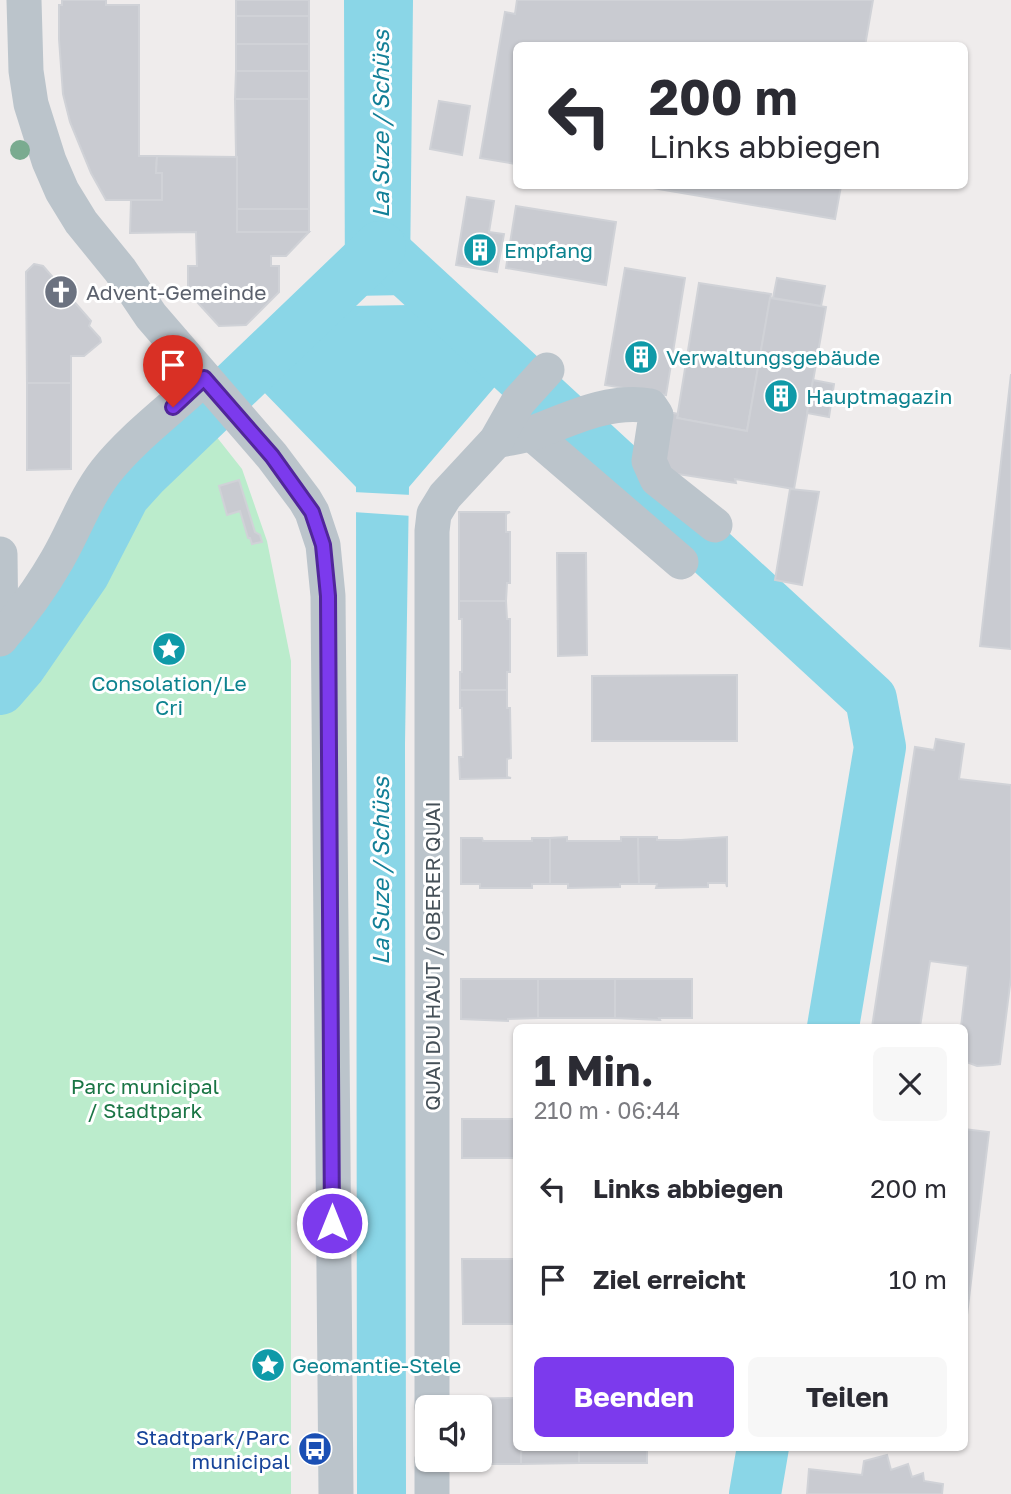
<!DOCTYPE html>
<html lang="de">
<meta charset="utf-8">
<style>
body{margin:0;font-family:"Golos Text",sans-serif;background:#f7f7f7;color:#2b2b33;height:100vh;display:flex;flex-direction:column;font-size:26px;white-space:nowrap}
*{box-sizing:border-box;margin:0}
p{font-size:23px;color:#7c7c81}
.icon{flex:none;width:38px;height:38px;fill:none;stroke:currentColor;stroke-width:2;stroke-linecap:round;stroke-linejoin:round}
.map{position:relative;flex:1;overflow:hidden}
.drawer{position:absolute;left:513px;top:1024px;width:455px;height:427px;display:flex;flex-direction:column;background:#fff;border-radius:10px;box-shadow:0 2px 5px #0004}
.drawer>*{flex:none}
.banner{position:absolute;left:513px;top:42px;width:455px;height:147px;border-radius:10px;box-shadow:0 2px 5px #0004;background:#fff;color:#2b2b33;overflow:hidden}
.tools{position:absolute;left:415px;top:1395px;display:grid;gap:14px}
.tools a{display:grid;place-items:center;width:77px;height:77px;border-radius:10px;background:#fff;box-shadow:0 2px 5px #0004;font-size:35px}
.pin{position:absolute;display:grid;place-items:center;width:60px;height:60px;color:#fff;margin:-72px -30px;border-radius:50% 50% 50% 0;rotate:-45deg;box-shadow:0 0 7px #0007}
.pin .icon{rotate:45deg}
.me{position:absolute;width:77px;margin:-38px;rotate:0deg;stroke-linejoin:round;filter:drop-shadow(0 0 5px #0008)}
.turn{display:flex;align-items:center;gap:24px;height:147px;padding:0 21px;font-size:32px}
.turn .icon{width:91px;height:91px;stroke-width:2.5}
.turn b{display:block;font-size:49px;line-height:60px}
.round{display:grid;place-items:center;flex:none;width:74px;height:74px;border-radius:10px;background:#f7f7f7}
.summary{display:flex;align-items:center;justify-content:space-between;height:119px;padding:0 21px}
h1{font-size:42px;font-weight:700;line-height:52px}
.primary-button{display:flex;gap:14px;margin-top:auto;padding:14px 21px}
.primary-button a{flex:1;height:80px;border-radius:10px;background:#7c3aed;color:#fff;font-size:28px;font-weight:700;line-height:80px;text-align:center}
.primary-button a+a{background:#f7f7f7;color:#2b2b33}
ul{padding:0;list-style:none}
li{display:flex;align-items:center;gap:21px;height:91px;padding:0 21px}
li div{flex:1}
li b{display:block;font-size:26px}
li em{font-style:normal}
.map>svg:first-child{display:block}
.green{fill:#bbeccc}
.water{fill:#8ad6e7}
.pier{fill:#efecec}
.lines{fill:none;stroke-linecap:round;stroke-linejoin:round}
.river{stroke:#8ad6e7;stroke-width:52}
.building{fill:#c9cbd1;stroke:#d0d2d7;stroke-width:2}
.minor{stroke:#bbc4cb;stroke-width:35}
.tree{fill:#7aab90}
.route-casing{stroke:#51269a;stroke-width:18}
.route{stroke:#7c3aed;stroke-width:12}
.labels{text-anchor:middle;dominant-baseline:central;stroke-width:6;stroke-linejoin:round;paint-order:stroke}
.culture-label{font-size:21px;fill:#0d838f;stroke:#fff;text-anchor:start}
.worship-label{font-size:21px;fill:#5b616d;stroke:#fff;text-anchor:start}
.street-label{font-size:21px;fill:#455058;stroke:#fff}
.park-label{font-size:21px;fill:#1a7545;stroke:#fff}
.transit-label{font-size:21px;fill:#164399;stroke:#fff;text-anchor:end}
.water-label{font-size:23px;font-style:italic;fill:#127f97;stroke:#fff}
</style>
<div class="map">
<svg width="1011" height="1494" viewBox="0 0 1011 1494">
<rect width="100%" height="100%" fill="#efecec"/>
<polygon class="green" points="208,426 242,469 267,541 291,661 291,1494 0,1494 0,703 6,699 129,519"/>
<polygon class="water" points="344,0 413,0 410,275 413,301 499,382 409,487 405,743 406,1494 357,1494 356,487 257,385 345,300"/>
<g class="pier">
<polygon points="342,286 351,296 407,295 415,287 417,299 411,305 347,306 341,300"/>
<polygon points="353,492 412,495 412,516 353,512"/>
</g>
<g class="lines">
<g class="river">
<polyline points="380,247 871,699 880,747 833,1027"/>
<polyline points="0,689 20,666 84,573 124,495 143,474 380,247"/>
<polyline points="755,1494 763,1447"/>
</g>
</g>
<g class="building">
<polygon points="62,0 106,0 106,5 139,5 139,156 157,156 156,173 162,173 162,200 106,200 91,173 70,122 63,94 59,39 59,5 62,5"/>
<rect x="236" y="0" width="73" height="16"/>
<polygon points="517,0 873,0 865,46 516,46 516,164 480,158 505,12 515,14"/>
<rect x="236" y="16" width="73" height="28"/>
<rect x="236" y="44" width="73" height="27"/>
<polygon points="236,71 309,71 309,99 235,99"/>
<polygon points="235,99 309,99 309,209 237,209"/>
<polygon points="439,101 470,106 462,155 430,149"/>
<polygon points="157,156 237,157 237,232 309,232 286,256 271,256 271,266 279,266 279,292 246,325 219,326 188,292 188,266 197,266 196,232 130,233 131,200 162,200 162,173 156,173"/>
<polygon points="641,186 841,186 835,219"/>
<polygon points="467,197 494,201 489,232 504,234 497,272 456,265"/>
<polygon points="516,206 616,222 606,285 506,268"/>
<rect x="237" y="209" width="72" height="23"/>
<polygon points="34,264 43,266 91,321 89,326 100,338 101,342 84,356 71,356 71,383 27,383 26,272"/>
<polygon points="625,268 685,278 666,395 605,385"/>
<polygon points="777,278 825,286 821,306 773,298"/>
<polygon points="699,283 771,294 747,431 677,418"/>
<polygon points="770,298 826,307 794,489 735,479 736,483 658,471 669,412 678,414 677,418 747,431"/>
<polygon points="1011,374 1011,649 980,646"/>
<polygon points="813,380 834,384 829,417 807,413"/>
<polygon points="27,383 71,383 71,469 27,470"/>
<polygon points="239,480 255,532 260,535 262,542 252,544 250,538 248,538 240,511 227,515 219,486"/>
<polygon points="790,489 819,492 802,585 775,580"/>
<polygon points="459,512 510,512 506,514 506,532 510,532 510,583 507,583 506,601 459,601"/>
<polygon points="557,553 586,553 587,655 558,656"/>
<polygon points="459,601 506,601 507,619 510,619 510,672 507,672 507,690 460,690 460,672 462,672 462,619 459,619"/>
<polygon points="737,675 737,741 592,741 592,676"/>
<polygon points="460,690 507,690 507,708 510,708 511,758 507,759 507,777 511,778 460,779 459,757 463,757 462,708 460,708"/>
<polygon points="936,739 964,744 959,779 1011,785 1011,977 1000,1064 993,1065 977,1066 964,1061 964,1027 961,1027 968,966 930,961 920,1027 872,1027 915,747 934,750"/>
<polygon points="567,837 567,841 621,841 621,837 638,837 639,884 620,884 620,887 568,888 568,884 550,884 550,838"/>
<polygon points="638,837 657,837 657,840 681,840 727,837 727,887 726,883 708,883 708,887 656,888 657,884 639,884"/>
<polygon points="461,838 482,838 483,841 532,841 532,838 550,838 550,884 532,884 532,888 480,888 480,884 461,884"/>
<polygon points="461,979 538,979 538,1018 508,1019 508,1021 461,1019"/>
<rect x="538" y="979" width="77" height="39"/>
<polygon points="615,979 692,979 692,1018 659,1018 660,1020 615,1018"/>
<rect x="462" y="1119" width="54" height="39"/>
<polygon points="964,1129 989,1132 964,1340"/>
<polygon points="462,1259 516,1259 516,1324 463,1324"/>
<polygon points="516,1398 516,1447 521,1447 521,1464 464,1464 464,1460 480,1460 480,1407 463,1407 463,1399"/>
<polygon points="521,1447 579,1447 579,1463 521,1464"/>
<rect x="579" y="1447" width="68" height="16"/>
<polygon points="887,1455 891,1470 908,1464 912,1477 923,1473 924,1481 943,1484 942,1494 807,1494 809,1469 862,1475 864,1461"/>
</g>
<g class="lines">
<g class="minor">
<polyline points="24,0 26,71 31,104 49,161 62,191 81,222 120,270 151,316 272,456 305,500 312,512 323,545 328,596 336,1494"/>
<polyline points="531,433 681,562"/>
<path d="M496,441C508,438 521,437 533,433C570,419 609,399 650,406L656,415L649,461L657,479L715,525"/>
<polyline points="0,554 1,638"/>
<path d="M0,639C21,615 41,588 57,560C74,531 85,498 106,471C134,436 172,409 204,378"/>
<polyline points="432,1407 432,531 434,514 445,496 496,441 518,402 547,370"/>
<polyline points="432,1460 432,1494"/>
</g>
</g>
<circle class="tree" cx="20" cy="150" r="10"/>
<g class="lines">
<g class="route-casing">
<polyline id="route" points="173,407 204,378 272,456 312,512 323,545 328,596 332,1223"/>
</g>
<use href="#route" class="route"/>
</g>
<defs>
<g id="building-disc" transform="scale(1.75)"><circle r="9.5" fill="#0f9aa8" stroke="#fff"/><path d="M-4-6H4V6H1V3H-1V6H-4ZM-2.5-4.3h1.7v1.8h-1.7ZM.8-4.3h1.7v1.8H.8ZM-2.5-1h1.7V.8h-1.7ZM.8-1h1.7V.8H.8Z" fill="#fff"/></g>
<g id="church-disc" transform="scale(1.75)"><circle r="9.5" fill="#6b7280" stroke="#fff"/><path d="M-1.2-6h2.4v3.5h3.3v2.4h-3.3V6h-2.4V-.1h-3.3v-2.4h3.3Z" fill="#fff"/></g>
<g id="sight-disc" transform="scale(1.75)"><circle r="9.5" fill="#0f9aa8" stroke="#fff"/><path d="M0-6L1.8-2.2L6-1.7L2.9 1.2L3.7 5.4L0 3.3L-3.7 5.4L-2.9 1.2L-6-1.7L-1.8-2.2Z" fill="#fff"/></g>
<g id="bus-disc" transform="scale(1.75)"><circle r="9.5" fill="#1a4fb4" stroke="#fff"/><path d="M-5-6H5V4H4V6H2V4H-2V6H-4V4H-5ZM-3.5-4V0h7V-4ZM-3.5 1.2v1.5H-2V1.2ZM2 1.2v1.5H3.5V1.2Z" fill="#fff"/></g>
</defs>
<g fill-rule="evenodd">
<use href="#building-disc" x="480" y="250"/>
<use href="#church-disc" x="61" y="292"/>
<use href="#building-disc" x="641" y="357"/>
<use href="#building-disc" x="781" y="396"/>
<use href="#sight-disc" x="169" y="649"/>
<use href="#sight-disc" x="268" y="1365"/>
<use href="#bus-disc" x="315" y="1449"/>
</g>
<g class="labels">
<g class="culture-label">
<text x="504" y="250">Empfang</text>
<text x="666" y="357">Verwaltungsgebäude</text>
<text x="806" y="396">Hauptmagazin</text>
<text x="169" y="683" text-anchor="middle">Consolation/Le<tspan x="169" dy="24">Cri</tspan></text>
<text x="292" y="1365">Geomantie-Stele</text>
</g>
<g class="worship-label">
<text x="86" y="292">Advent-Gemeinde</text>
</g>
<g class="street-label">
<text transform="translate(432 956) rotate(-90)">QUAI DU HAUT / OBERER QUAI</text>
</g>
<g class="park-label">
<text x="145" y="1086">Parc municipal<tspan x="145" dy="24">/ Stadtpark</tspan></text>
</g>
<g class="transit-label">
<text x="290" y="1437">Stadtpark/Parc<tspan x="290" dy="24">municipal</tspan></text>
</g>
<g class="water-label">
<text transform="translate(380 124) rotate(-90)">La Suze / Schüss</text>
<text transform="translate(380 871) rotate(-90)">La Suze / Schüss</text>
</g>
</g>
</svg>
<div class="tools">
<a><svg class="icon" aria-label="sound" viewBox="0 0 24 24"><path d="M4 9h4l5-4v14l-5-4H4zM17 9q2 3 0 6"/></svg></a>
</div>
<div class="pin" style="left:173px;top:407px;background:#d93025"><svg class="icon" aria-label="arrive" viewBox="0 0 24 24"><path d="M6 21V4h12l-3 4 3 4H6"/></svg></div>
<svg class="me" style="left:332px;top:1223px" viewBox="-20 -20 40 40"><circle r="17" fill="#7c3aed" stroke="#fff" stroke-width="3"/><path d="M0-11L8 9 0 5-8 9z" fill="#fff"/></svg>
<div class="banner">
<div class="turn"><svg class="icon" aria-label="left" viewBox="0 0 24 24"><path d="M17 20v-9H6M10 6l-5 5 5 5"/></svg><div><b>200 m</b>Links abbiegen</div></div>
</div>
<section class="drawer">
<div class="summary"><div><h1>1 Min.</h1><p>210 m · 06:44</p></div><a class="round"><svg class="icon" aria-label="close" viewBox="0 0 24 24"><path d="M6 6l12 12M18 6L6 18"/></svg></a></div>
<ul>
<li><svg class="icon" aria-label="left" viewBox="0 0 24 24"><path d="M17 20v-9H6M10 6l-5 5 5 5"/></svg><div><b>Links abbiegen</b></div><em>200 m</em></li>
<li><svg class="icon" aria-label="arrive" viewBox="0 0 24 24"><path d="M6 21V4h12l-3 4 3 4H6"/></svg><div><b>Ziel erreicht</b></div><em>10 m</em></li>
</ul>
<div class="primary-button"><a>Beenden</a><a>Teilen</a></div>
</section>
</div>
